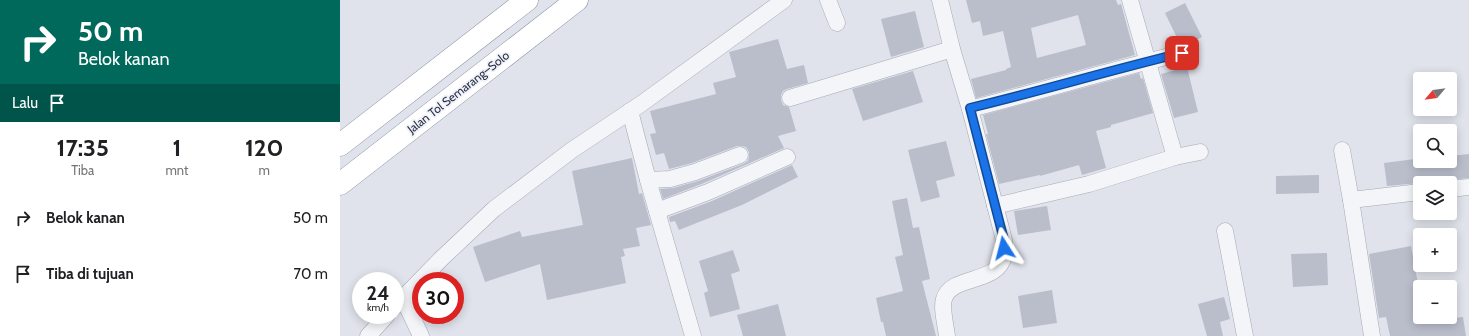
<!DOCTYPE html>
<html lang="id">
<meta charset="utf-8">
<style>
body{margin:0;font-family:Cabin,sans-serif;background:#f2f2f2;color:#202124;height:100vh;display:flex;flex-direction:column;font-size:15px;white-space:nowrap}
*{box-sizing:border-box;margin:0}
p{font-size:13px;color:#757577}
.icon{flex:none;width:22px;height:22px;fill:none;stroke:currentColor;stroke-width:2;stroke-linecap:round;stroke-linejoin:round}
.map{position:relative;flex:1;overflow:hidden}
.side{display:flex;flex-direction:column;background:#fff;width:340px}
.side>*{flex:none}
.banner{background:#00695c;color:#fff;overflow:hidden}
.needle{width:26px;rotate:241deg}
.tools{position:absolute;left:1073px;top:72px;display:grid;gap:8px}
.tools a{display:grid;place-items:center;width:44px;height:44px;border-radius:4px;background:#fff;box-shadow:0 2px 10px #0003;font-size:20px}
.speed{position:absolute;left:12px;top:272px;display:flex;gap:8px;font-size:20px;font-weight:700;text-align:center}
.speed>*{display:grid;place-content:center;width:52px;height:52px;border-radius:50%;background:#fff;box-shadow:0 2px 10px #0003;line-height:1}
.speed small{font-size:10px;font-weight:400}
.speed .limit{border:6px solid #d22;background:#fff;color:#111}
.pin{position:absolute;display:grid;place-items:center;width:34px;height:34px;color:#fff;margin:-17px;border-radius:8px;box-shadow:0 2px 6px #0006}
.me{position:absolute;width:44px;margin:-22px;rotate:351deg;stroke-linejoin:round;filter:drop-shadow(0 0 3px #0008)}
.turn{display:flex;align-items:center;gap:14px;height:84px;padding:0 12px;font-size:18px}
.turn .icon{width:52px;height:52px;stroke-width:2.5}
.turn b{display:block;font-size:28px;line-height:34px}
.then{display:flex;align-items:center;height:38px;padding:0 12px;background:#0003;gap:8px;font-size:15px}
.eta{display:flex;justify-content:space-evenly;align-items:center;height:68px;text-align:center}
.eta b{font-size:24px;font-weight:800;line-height:28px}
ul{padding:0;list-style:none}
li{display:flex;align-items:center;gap:12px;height:56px;padding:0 12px}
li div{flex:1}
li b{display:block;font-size:15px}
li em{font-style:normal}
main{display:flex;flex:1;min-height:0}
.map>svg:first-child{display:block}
.building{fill:#babecb;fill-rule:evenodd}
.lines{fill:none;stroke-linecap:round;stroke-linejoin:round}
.street-casing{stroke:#a5a9b6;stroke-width:17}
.highway-casing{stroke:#868ea3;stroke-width:23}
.street{stroke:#f4f5f8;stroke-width:16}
.highway{stroke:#fff;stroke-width:22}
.route-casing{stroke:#114b97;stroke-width:10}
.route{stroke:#1a73e8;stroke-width:7}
.labels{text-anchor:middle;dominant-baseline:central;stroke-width:3.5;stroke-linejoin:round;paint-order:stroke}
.street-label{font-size:12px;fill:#272e44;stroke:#f0f2f8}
</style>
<main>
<section class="side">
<div class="banner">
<div class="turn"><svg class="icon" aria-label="right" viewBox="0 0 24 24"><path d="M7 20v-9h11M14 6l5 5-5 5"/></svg><div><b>50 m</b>Belok kanan</div></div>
<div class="then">Lalu<svg class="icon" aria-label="arrive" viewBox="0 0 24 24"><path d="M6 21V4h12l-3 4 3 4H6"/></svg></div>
</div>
<div class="eta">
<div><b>17:35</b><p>Tiba</p></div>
<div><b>1</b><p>mnt</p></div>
<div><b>120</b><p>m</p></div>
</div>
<ul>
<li><svg class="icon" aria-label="right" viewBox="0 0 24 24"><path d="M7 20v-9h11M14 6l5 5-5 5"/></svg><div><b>Belok kanan</b></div><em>50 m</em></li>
<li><svg class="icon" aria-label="arrive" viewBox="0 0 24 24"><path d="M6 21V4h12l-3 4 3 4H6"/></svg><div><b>Tiba di tujuan</b></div><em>70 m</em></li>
</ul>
</section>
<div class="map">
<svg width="1129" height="336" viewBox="0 0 1129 336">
<rect width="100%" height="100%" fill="#e0e3eb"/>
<g class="building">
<path d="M626,0H776L778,5L781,4L795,55L636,98L631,79L666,70V69L671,67L663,31L643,36L640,21L632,23ZM738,15L746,45L697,58L691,28Z"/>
<polygon points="845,3 862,37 846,45 840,44 825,13"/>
<polygon points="575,11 584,47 551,57 541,19"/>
<polygon points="438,39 447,69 464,65 468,83 447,89 443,91 441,95 441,100 443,105 449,107 456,131 438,136 444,148 364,183 323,199 320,189 333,188 358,181 403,164 408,161 409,156 409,152 406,147 401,146 397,146 352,163 329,169 324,153 316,155 310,134 316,133 310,111 376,94 373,83 396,77 389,52"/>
<polygon points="847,67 858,112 834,118 821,74"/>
<polygon points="573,71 583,102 523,121 512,89"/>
<polygon points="799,73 801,79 803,78 813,113 771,125 771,127 756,131 766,168 742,175 739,165 700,176 700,175 659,184 646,134 648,134 643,115"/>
<polygon points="606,141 615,176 596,181 600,197 581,202 568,150"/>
<polygon points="1129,154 1129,178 1109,180 1103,183 1079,183 1047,186 1044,163 1075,159 1076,161 1110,161 1110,156"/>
<polygon points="292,158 299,194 302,193 311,225 296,228 300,246 283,249 285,256 281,257 286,283 207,300 200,264 145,282 133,247 180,231 182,237 243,225 232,171"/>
<polygon points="452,165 458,177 402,205 339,230 335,221 330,222 329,217 372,201"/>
<polygon points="979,175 979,193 936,194 936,176"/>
<polygon points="567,198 573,228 579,227 590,279 582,281 596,336 546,336 543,322 541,322 536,298 563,291 555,257 563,255 552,201"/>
<polygon points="707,206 711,230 678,235 674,211"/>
<polygon points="1071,246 1078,284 1088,282 1089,287 1080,287 1080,317 1095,317 1095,320 1123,317 1126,336 1050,336 1046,317 1039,318 1029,254"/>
<polygon points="393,250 400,271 391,274 400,309 370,317 364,293 368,291 359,261"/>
<polygon points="987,253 988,285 953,287 951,254"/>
<polygon points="712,290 717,323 683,328 678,296"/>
<polygon points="884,297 890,319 880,322 883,336 867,336 858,304"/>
<polygon points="438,304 446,336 403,336 397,315"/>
</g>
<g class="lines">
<g class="street-casing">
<g id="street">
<polyline points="488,0 497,23"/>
<path d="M600,0L612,49L630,109L664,240C664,245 665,251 664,255C659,285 611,274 604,299C601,308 606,326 607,336"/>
<polyline points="450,98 612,49"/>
<path d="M630,109C701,91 771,70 842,53"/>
<polyline points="290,111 308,180 353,336"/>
<polyline points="1002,150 1011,200"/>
<polyline points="835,157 860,152"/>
<polyline points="308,180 330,179 355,172 400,155"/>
<polyline points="1110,189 1129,187"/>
<polyline points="655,206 749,184 835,157 790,0"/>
<polyline points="317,211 368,192 447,157"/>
<polyline points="885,231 905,336"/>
<polyline points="63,298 81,336"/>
<polyline points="55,306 102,258 154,209 232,150 301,104 444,0"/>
<polyline points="28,336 47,315"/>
<polyline points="1032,336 1011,200 1080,192"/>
</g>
</g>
<g class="highway-casing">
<g id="highway">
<polyline points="0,145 187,0"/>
<polyline points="0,184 237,0"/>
</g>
</g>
<use href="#street" class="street"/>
<use href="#highway" class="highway"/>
</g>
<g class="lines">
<g class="route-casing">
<path id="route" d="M664,248V240L630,108C701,91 771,70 842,53"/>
</g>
<use href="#route" class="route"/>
</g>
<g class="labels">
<g class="street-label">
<text transform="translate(118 92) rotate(-38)">Jalan Tol Semarang–Solo</text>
</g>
</g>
</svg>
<div class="tools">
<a><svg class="needle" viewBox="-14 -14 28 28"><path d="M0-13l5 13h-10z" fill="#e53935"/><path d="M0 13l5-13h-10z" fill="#757577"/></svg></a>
<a><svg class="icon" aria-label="search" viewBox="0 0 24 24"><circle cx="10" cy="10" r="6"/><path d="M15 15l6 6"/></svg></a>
<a><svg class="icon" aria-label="layers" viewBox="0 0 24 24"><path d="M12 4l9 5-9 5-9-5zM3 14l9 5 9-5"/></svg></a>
<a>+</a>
<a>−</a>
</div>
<div class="speed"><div>24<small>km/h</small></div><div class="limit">30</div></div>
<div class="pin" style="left:842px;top:53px;background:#d93025"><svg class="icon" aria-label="arrive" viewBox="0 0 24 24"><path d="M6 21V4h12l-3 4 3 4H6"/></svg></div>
<svg class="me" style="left:664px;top:248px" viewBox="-20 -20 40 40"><path d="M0-17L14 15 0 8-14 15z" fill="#1a73e8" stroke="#fff" stroke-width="4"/></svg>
</div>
</main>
